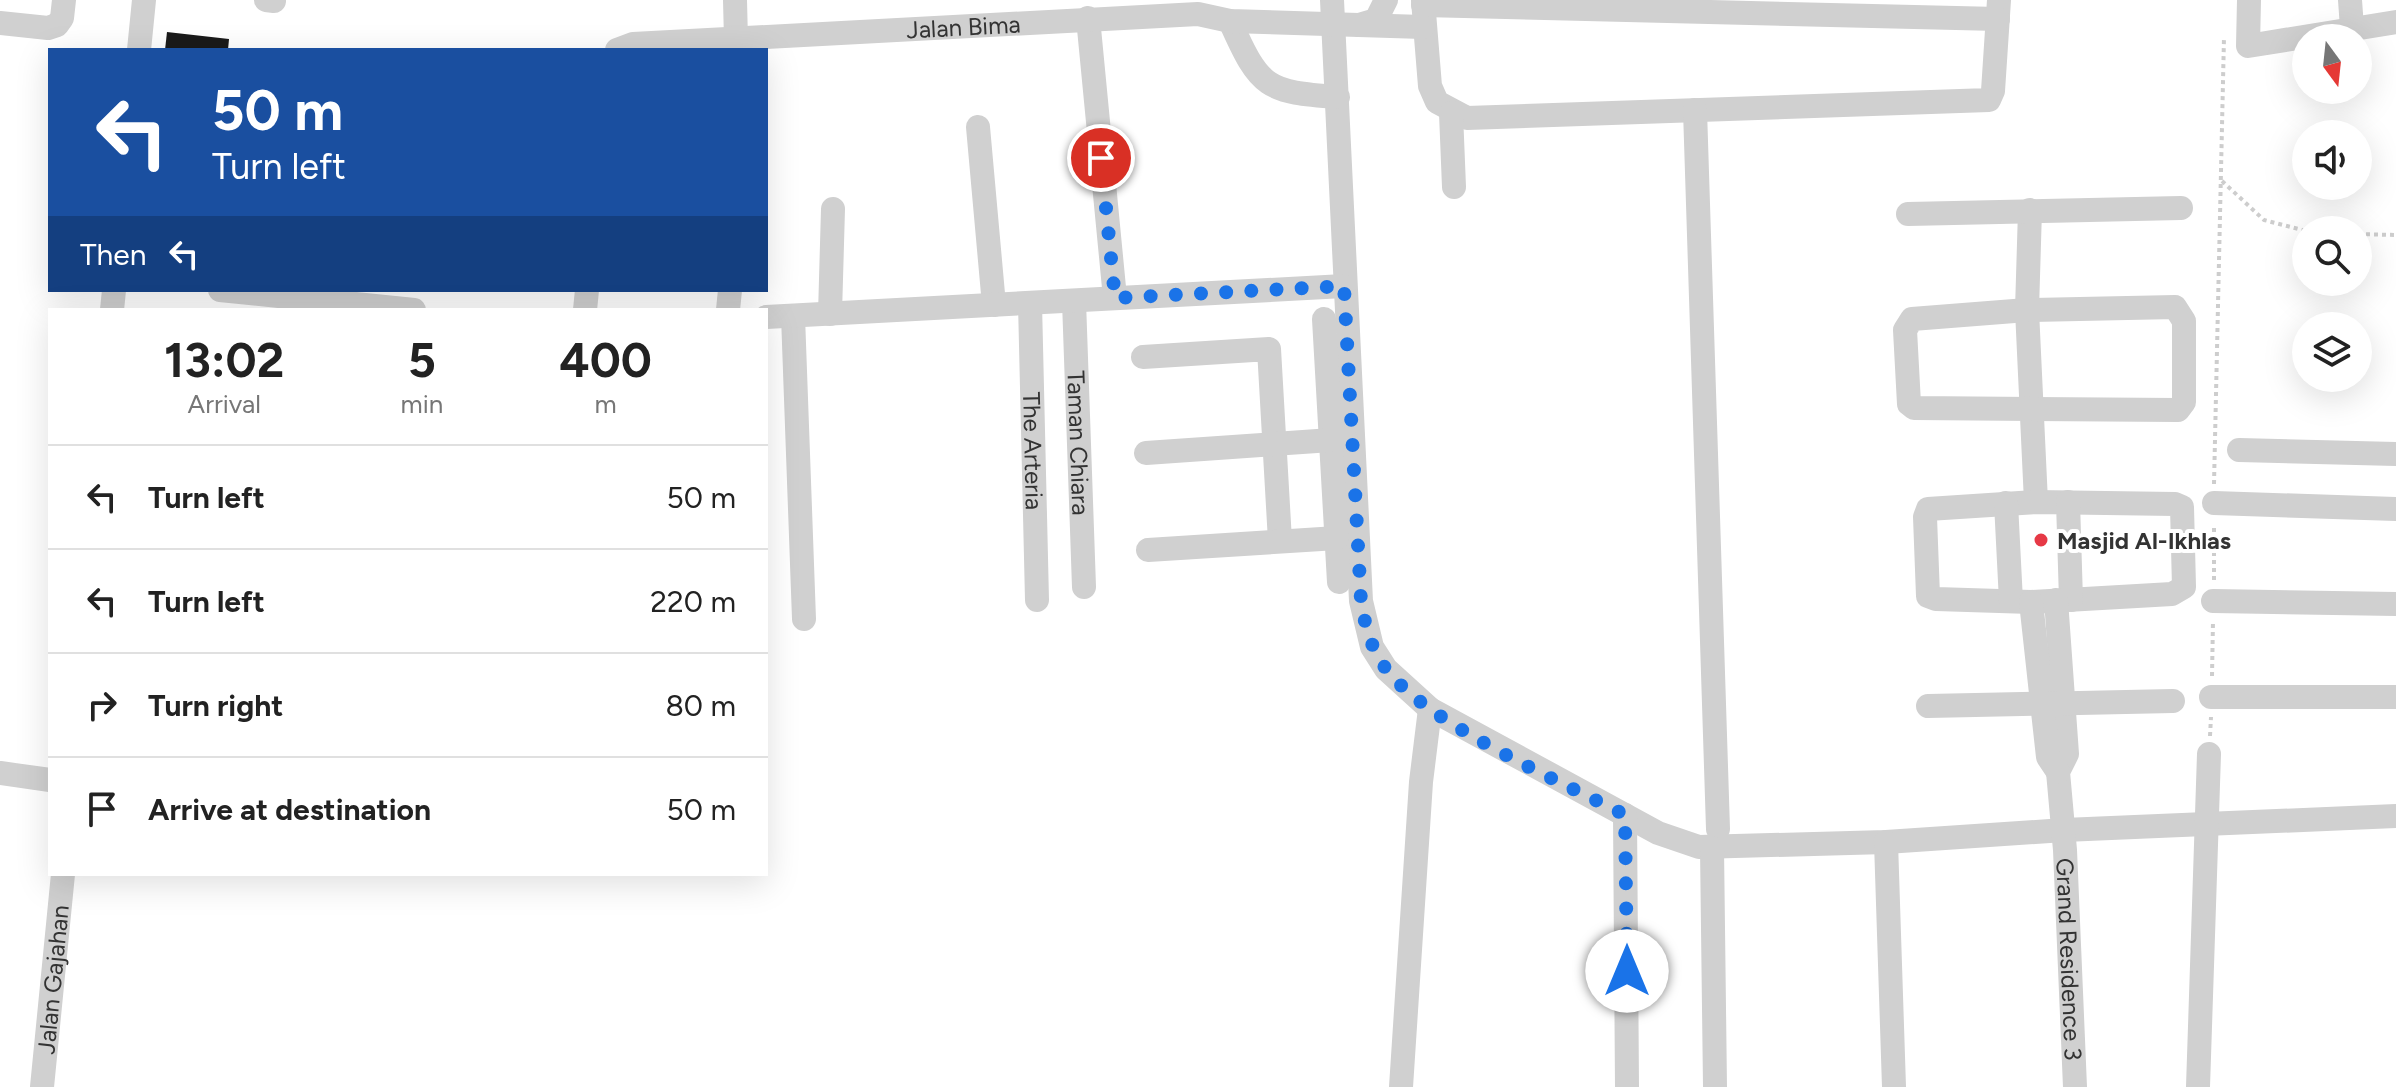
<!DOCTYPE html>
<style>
body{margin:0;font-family:Figtree,sans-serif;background:#f6f6f6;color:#222;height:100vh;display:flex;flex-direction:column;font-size:30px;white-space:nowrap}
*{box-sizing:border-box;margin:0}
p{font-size:26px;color:#767676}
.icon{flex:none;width:44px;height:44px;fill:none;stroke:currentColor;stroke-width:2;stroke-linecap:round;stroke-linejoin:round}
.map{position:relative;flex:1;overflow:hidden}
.sheet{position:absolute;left:48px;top:308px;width:720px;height:568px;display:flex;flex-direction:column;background:#fff;border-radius:0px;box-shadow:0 8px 32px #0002}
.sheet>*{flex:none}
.guide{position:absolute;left:48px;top:48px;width:720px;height:244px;border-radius:0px;box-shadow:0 8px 32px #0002;background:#1a4fa0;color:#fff;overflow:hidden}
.needle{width:52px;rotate:165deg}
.fabs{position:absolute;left:2292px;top:24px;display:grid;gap:16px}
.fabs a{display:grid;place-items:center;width:80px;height:80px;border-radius:50%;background:#fff;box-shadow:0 8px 32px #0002;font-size:40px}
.pin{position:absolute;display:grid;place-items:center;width:68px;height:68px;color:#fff;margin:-34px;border:4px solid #fff;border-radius:50%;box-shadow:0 2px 8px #0007}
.me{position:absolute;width:88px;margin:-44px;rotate:0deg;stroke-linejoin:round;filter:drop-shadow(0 0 6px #0008)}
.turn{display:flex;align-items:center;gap:28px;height:168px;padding:0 32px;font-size:36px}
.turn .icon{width:104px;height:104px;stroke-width:2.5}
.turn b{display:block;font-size:56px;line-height:68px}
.then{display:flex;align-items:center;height:76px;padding:0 32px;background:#0003;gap:16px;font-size:30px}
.eta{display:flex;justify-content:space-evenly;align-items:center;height:136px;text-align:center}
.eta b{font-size:48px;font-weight:700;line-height:56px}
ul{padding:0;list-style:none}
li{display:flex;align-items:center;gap:24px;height:104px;padding:0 32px;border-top:2px solid #e0e0e0}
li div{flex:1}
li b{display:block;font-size:30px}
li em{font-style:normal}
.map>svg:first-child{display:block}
.building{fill:#1a1a1a}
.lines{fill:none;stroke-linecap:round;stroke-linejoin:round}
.path{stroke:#cdcdcd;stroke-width:4;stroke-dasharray:4 4;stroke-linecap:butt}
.minor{stroke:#d0d0d0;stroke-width:24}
.route{stroke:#1a73e8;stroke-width:14;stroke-dasharray:0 25.2}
.poi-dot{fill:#e63946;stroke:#fff;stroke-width:3}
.labels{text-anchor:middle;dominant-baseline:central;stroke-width:8;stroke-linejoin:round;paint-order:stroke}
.street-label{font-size:24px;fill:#333;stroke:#fff}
.poi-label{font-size:24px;font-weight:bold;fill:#333;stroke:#fff;text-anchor:start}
</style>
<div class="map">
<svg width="2396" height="1087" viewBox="0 0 2396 1087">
<rect width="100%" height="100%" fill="#fff"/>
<polygon class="building" points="167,32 229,39 228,50 165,50"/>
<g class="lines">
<g class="path">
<polyline points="2222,181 2264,220 2306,231"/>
<polyline points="2358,234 2396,235"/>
<polyline points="2214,484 2224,37"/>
<polyline points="2214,580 2214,525"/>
<polyline points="2212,676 2213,621"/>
<polyline points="2210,736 2211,717"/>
</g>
<g class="minor">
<polyline points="266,0 274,1"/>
<polyline points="735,0 736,40"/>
<polyline points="1332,0 1361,601 1372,647 1386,669 1430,709 1658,833 1699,847 1886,842 2064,830 2396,816"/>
<polyline points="1423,0 1430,86 1437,102 1467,118 1989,100 1993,91 1999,0"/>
<polyline points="2249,0 2248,46 2396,22"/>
<polyline points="2350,0 2352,28"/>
<polyline points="1423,5 1998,19"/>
<polyline points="1088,18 1115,298"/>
<path d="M1230,21C1260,89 1267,92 1338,97"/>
<polyline points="0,23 48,28 57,25 62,18 64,0"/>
<polyline points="1359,25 1376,20 1386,0"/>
<polyline points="139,50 144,0"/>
<path id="s1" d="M617,50L633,44L1198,14L1230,21L1423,27"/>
<polyline points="1695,110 1718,829"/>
<polyline points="1451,113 1454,187"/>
<polyline points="978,127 994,305"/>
<polyline points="2030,210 2027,310 2036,502"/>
<polyline points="1908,214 2181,208"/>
<polyline points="220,290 414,310"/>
<path id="s2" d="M1074,301L1084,587"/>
<path id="s3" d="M1030,303L1037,600"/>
<polygon points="2175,307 2184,321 2184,402 2178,410 1914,408 1909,404 1905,330 1912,319 2027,310"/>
<polyline points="112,310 114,290"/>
<polyline points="585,310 587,290"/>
<polyline points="728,310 730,290"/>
<polyline points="830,314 833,209"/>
<polyline points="793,316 804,619"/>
<polyline points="766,317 1344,286"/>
<polyline points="1324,319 1339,582"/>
<polyline points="1143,357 1269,349 1280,541"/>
<polyline points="2239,450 2396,454"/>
<polyline points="1146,453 1346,439"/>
<polygon points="2036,502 2175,504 2182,507 2184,587 2172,594 2031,602 1936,599 1928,596 1925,517 1928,509"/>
<polyline points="2068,502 2071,600"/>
<polyline points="2006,503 2011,601"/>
<polyline points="2214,503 2396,509"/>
<polyline points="1148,550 1337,538"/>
<path id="s4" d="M2056,600L2067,754L2058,772L2065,850L2075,1087"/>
<polyline points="2213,601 2396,604"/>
<polyline points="2031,602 2048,757 2058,772"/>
<polyline points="2211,697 2396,697"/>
<polyline points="1928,706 2173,701"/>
<polyline points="0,773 50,780"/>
<polyline points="1625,815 1627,1087"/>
<polyline points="1886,842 1894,1087"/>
<polyline points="1712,848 1715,1087"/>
<path id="s5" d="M42,1087L63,874"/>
<polyline points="1401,1087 1421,782 1430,709"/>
<polyline points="2198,1087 2209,754"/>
</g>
</g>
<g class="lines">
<path class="route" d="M1101,158L1115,298L1344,286L1361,601C1365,626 1371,649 1386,669C1429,725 1560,781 1625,815L1627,971"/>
</g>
<circle class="poi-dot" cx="2041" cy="540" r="8"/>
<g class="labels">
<g class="street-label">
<text stroke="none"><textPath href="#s1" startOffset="348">Jalan Bima</textPath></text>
<text stroke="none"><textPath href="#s2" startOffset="142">Taman Chiara</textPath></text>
<text stroke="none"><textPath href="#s3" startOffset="148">The Arteria</textPath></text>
<text stroke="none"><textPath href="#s4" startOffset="362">Grand Residence 3</textPath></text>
<text stroke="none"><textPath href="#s5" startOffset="108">Jalan Gajahan</textPath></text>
</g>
<g class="poi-label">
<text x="2057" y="540">Masjid Al-Ikhlas</text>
</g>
</g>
</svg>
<div class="fabs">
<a><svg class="needle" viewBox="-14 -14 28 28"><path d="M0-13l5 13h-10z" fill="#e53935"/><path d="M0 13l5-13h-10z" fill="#767676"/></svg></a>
<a><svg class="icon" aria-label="sound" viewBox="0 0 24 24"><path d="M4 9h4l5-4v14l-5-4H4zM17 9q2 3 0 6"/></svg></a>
<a><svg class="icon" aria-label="search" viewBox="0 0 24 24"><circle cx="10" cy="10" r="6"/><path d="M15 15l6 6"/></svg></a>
<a><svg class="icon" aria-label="layers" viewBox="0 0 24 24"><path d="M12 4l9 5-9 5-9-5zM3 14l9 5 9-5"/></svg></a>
</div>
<div class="pin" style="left:1101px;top:158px;background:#d93025"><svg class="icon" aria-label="arrive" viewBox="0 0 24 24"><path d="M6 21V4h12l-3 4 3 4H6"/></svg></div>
<svg class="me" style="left:1627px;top:971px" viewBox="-20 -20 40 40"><circle r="19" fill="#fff"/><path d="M0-13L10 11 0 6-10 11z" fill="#1a73e8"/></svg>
<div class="guide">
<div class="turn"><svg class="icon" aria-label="left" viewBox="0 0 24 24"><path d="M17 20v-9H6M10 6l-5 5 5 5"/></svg><div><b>50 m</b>Turn left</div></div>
<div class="then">Then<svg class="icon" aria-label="left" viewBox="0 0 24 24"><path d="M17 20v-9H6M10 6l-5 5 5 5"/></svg></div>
</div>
<section class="sheet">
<div class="eta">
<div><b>13:02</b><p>Arrival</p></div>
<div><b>5</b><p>min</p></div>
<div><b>400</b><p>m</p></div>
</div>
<ul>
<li><svg class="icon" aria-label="left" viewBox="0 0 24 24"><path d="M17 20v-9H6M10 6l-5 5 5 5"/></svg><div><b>Turn left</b></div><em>50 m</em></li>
<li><svg class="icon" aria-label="left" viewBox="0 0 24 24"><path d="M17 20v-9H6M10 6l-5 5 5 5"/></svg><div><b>Turn left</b></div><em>220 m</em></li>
<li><svg class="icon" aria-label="right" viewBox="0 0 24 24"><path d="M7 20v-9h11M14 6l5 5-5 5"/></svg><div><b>Turn right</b></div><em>80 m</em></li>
<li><svg class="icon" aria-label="arrive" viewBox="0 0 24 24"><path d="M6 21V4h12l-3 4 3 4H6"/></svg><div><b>Arrive at destination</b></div><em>50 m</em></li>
</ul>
</section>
</div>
